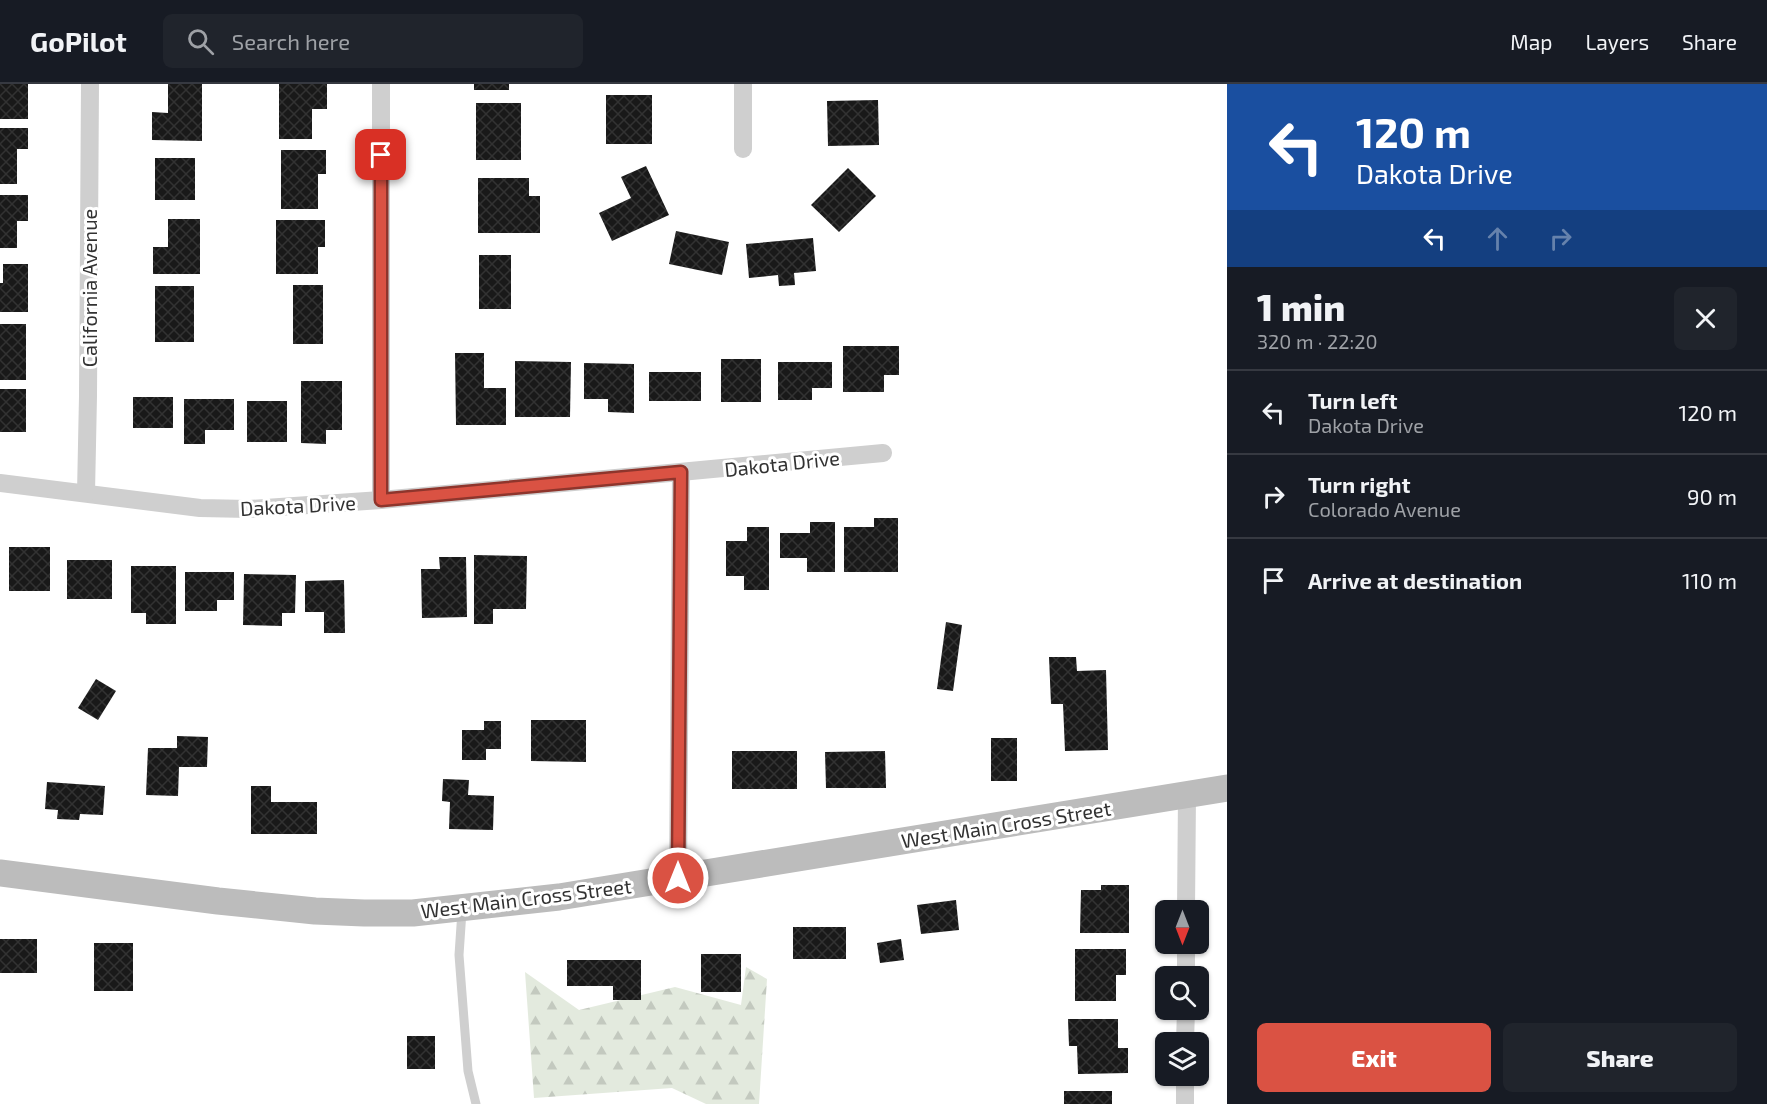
<!DOCTYPE html>
<meta charset="utf-8">
<style>
body{margin:0;font-family:"Exo 2",sans-serif;background:#20242c;color:#f1f3f6;height:100vh;display:flex;flex-direction:column;font-size:22px;white-space:nowrap}
*{box-sizing:border-box;margin:0}
p{font-size:20px;color:#9ea1a6}
.icon{flex:none;width:33px;height:33px;fill:none;stroke:currentColor;stroke-width:2;stroke-linecap:round;stroke-linejoin:round}
.map{position:relative;flex:1;overflow:hidden}
.drawer{display:flex;flex-direction:column;background:#171b24;width:540px}
.drawer>*{flex:none}
.guide{background:#1a4fa0;color:#fff;overflow:hidden}
.needle{width:39px;rotate:180deg}
.tools{position:absolute;left:1155px;top:816px;display:grid;gap:12px}
.tools a{display:grid;place-items:center;width:54px;height:54px;border-radius:9px;background:#171b24;box-shadow:0 2px 4px #0004;font-size:30px}
.pin{position:absolute;display:grid;place-items:center;width:51px;height:51px;color:#fff;margin:-26px;border-radius:12px;box-shadow:0 3px 9px #0006}
.me{position:absolute;width:66px;margin:-33px;rotate:0deg;stroke-linejoin:round;filter:drop-shadow(0 0 4px #0008)}
.turn{display:flex;align-items:center;gap:21px;height:126px;padding:0 30px;font-size:27px}
.turn .icon{width:78px;height:78px;stroke-width:2.5}
.turn b{display:block;font-size:42px;line-height:51px}
.lanes{display:flex;align-items:center;height:57px;padding:0 30px;background:#0003;justify-content:center;gap:30px;direction:ltr}
.lanes .off{opacity:.35}
.round{display:grid;place-items:center;flex:none;width:63px;height:63px;border-radius:9px;background:#20242c}
.overview{display:flex;align-items:center;justify-content:space-between;height:102px;padding:0 30px}
h1{font-size:36px;font-weight:800;line-height:45px}
.cta{display:flex;gap:12px;margin-top:auto;padding:12px 30px}
.cta a{flex:1;height:69px;border-radius:9px;background:#da5243;color:#fff;font-size:24px;font-weight:800;line-height:69px;text-align:center}
.cta a+a{background:#20242c;color:#f1f3f6}
ul{padding:0;list-style:none}
li{display:flex;align-items:center;gap:18px;height:84px;padding:0 30px;border-top:2px solid #363941}
li div{flex:1}
li b{display:block;font-size:22px}
li em{font-style:normal}
header{display:flex;align-items:center;gap:36px;box-sizing:border-box;height:84px;padding:0 30px;background:#171b24;border-bottom:2px solid #363941}
header strong{font-size:28px}
nav{display:flex;gap:33px;margin-inline-start:auto;font-size:21px}
.search{width:420px;height:54px;background:#20242c;display:flex;align-items:center;gap:15px;box-sizing:border-box;padding:0 21px;border-radius:9px;color:#9ea1a6;font-size:22px}
main{display:flex;flex:1;min-height:0}
.map>svg:first-child{display:block}
.forest{fill:url(#forest-firs)}
.building{fill:url(#building-cross-hatch)}
.lines{fill:none;stroke-linecap:round;stroke-linejoin:round}
.lane{stroke:#cfcfcf;stroke-width:9}
.street{stroke:#cfcfcf;stroke-width:18}
.secondary{stroke:#bcbcbc;stroke-width:27}
.route-casing{stroke:#8e352c;stroke-width:15}
.route{stroke:#da5243;stroke-width:10}
.labels{text-anchor:middle;dominant-baseline:central;stroke-width:6;stroke-linejoin:round;paint-order:stroke}
.street-label{font-size:20px;fill:#323232;stroke:#fff}
</style>
<header>
<strong>GoPilot</strong>
<div class="search"><svg class="icon" aria-label="search" viewBox="0 0 24 24"><circle cx="10" cy="10" r="6"/><path d="M15 15l6 6"/></svg>Search here</div>
<nav><a>Map</a><a>Layers</a><a>Share</a></nav>
</header>
<main>
<div class="map">
<svg width="1227" height="1020" viewBox="0 0 1227 1020">
<defs>
<pattern id="forest-firs" width="22" height="20" patternUnits="userSpaceOnUse" patternTransform="scale(1.5)"><rect width="22" height="20" fill="#e3eade"/><path d="M5 1l3.5 6h-7zM16 11l3.5 6h-7z" fill="#c3c9bf"/></pattern>
<pattern id="building-cross-hatch" width="8" height="8" patternUnits="userSpaceOnUse" patternTransform="scale(1.5)"><rect width="8" height="8" fill="#191919"/><path d="M0 0l8 8M0 8l8-8" fill="none" stroke="#323232"/></pattern>
</defs>
<rect width="100%" height="100%" fill="#fff"/>
<polygon class="forest" points="746,883 767,895 759,1020 706,1020 672,1004 534,1014 525,888 579,926 675,903 741,921"/>
<g class="building">
<rect x="0" y="0" width="28" height="35"/>
<polygon points="168,0 202,0 202,57 152,56 152,28 168,29"/>
<polygon points="279,0 327,0 327,25 312,25 312,55 279,55"/>
<rect x="474" y="0" width="35" height="6"/>
<rect x="606" y="11" width="46" height="49"/>
<polygon points="878,16 879,61 828,62 827,17"/>
<rect x="476" y="19" width="45" height="57"/>
<polygon points="0,44 28,44 28,65 17,65 17,100 0,100"/>
<polygon points="281,66 326,66 326,90 318,90 318,125 281,125"/>
<rect x="155" y="74" width="40" height="42"/>
<polygon points="646,82 669,131 612,157 599,129 631,114 621,93"/>
<polygon points="848,84 876,112 839,148 811,121"/>
<polygon points="478,94 529,94 529,112 540,112 540,149 478,149"/>
<polygon points="0,111 28,111 28,137 17,137 17,164 0,164"/>
<polygon points="168,135 200,135 200,190 153,190 153,163 168,163"/>
<polygon points="276,136 325,136 325,163 318,163 318,190 276,190"/>
<polygon points="676,147 729,158 722,191 669,180"/>
<polygon points="813,154 816,187 794,189 795,201 779,202 778,191 749,194 746,160"/>
<rect x="479" y="171" width="32" height="54"/>
<polygon points="3,180 28,180 28,228 0,228 0,199 3,199"/>
<rect x="293" y="201" width="30" height="59"/>
<rect x="155" y="202" width="39" height="56"/>
<rect x="0" y="240" width="26" height="56"/>
<polygon points="843,262 899,262 899,291 884,291 884,308 843,308"/>
<polygon points="455,269 484,269 484,304 506,304 506,341 456,341"/>
<rect x="721" y="275" width="40" height="43"/>
<polygon points="515,277 571,278 570,333 515,333"/>
<polygon points="778,278 832,278 832,304 812,304 812,316 778,316"/>
<polygon points="584,279 634,280 634,329 608,328 608,315 584,315"/>
<rect x="649" y="288" width="52" height="29"/>
<polygon points="301,297 342,297 342,346 326,346 326,360 301,359"/>
<rect x="0" y="305" width="26" height="43"/>
<rect x="133" y="313" width="40" height="31"/>
<polygon points="184,315 234,315 234,346 205,346 205,360 184,360"/>
<rect x="247" y="317" width="40" height="41"/>
<polygon points="874,434 898,434 898,488 844,488 844,443 874,443"/>
<polygon points="810,438 835,438 835,488 807,488 807,474 780,474 780,449 810,449"/>
<polygon points="747,443 769,443 769,506 744,506 744,492 726,492 726,457 747,457"/>
<rect x="9" y="463" width="41" height="44"/>
<polygon points="474,471 527,472 526,525 493,525 493,540 474,540"/>
<polygon points="439,473 466,473 467,533 422,534 421,485 440,485"/>
<rect x="67" y="476" width="45" height="39"/>
<polygon points="131,482 176,482 176,540 146,540 146,529 131,529"/>
<polygon points="185,488 234,488 234,516 217,516 217,527 185,527"/>
<polygon points="244,490 296,491 295,529 282,529 282,542 243,541"/>
<polygon points="344,496 345,549 324,549 324,528 305,528 305,497"/>
<polygon points="946,538 962,541 953,607 937,605"/>
<polygon points="1049,573 1076,573 1077,587 1106,586 1108,666 1065,667 1063,620 1051,620"/>
<polygon points="96,595 116,607 98,636 78,624"/>
<polygon points="531,636 586,636 586,678 531,677"/>
<polygon points="484,637 501,637 501,665 486,665 486,676 462,676 462,646 484,646"/>
<polygon points="177,652 208,653 207,683 179,683 178,712 146,711 148,664 177,664"/>
<rect x="991" y="654" width="26" height="43"/>
<rect x="732" y="667" width="65" height="38"/>
<polygon points="885,667 886,704 826,704 825,668"/>
<polygon points="443,695 469,696 468,711 494,712 493,746 449,745 450,718 442,717"/>
<polygon points="47,698 105,702 103,731 80,730 79,736 57,735 58,726 45,725"/>
<polygon points="251,702 271,702 271,718 317,718 317,750 251,750"/>
<polygon points="1101,801 1129,801 1129,849 1080,849 1081,806 1101,806"/>
<polygon points="956,816 959,846 921,850 917,821"/>
<rect x="793" y="843" width="53" height="32"/>
<rect x="0" y="855" width="37" height="34"/>
<polygon points="901,855 904,876 880,879 877,859"/>
<rect x="94" y="859" width="39" height="48"/>
<polygon points="1075,865 1126,865 1126,891 1116,891 1116,917 1075,917"/>
<rect x="701" y="870" width="40" height="38"/>
<polygon points="567,876 641,876 641,916 613,916 613,902 567,902"/>
<polygon points="1068,935 1118,935 1118,964 1128,964 1128,989 1078,990 1077,962 1069,962"/>
<rect x="407" y="952" width="28" height="33"/>
<rect x="1064" y="1007" width="48" height="13"/>
</g>
<g class="lines">
<polyline class="lane" points="462,827 459,871 468,987 476,1020"/>
<g class="street">
<polyline points="743,0 743,65"/>
<polyline points="0,399 200,424 249,425 381,416 883,369"/>
<polyline points="86,409 88,312 90,0"/>
<polyline points="381,416 381,0"/>
<polyline points="678,794 681,389"/>
<polyline points="1186,826 1187,710"/>
<polyline points="1186,892 1186,860"/>
<polyline points="1185,958 1186,926"/>
<polyline points="1185,1020 1185,992"/>
</g>
<polyline class="secondary" points="0,789 218,817 315,827 364,829 413,829 559,813 1227,704"/>
</g>
<g class="lines">
<g class="route-casing">
<polyline id="route" points="381,71 381,416 681,388 678,794"/>
</g>
<use href="#route" class="route"/>
</g>
<g class="labels">
<g class="street-label">
<text transform="translate(89 204) rotate(-90)">California Avenue</text>
<text transform="translate(782 379) rotate(-6)">Dakota Drive</text>
<text transform="translate(298 421) rotate(-3)">Dakota Drive</text>
<text transform="translate(1006 740) rotate(-9)">West Main Cross Street</text>
<text transform="translate(526 814) rotate(-7)">West Main Cross Street</text>
</g>
</g>
</svg>
<div class="tools">
<a><svg class="needle" viewBox="-14 -14 28 28"><path d="M0-13l5 13h-10z" fill="#e53935"/><path d="M0 13l5-13h-10z" fill="#9ea1a6"/></svg></a>
<a><svg class="icon" aria-label="search" viewBox="0 0 24 24"><circle cx="10" cy="10" r="6"/><path d="M15 15l6 6"/></svg></a>
<a><svg class="icon" aria-label="layers" viewBox="0 0 24 24"><path d="M12 4l9 5-9 5-9-5zM3 14l9 5 9-5"/></svg></a>
</div>
<div class="pin" style="left:381px;top:71px;background:#d93025"><svg class="icon" aria-label="arrive" viewBox="0 0 24 24"><path d="M6 21V4h12l-3 4 3 4H6"/></svg></div>
<svg class="me" style="left:678px;top:794px" viewBox="-20 -20 40 40"><circle r="17" fill="#da5243" stroke="#fff" stroke-width="3"/><path d="M0-11L8 9 0 5-8 9z" fill="#fff"/></svg>
</div>
<section class="drawer">
<div class="guide">
<div class="turn"><svg class="icon" aria-label="left" viewBox="0 0 24 24"><path d="M17 20v-9H6M10 6l-5 5 5 5"/></svg><div><b>120 m</b>Dakota Drive</div></div>
<div class="lanes"><svg class="icon" aria-label="left" viewBox="0 0 24 24"><path d="M17 20v-9H6M10 6l-5 5 5 5"/></svg><svg class="icon off" aria-label="ahead" viewBox="0 0 24 24"><path d="M12 20V5M6 11l6-6 6 6"/></svg><svg class="icon off" aria-label="right" viewBox="0 0 24 24"><path d="M7 20v-9h11M14 6l5 5-5 5"/></svg></div>
</div>
<div class="overview"><div><h1>1 min</h1><p>320 m · 22:20</p></div><a class="round"><svg class="icon" aria-label="close" viewBox="0 0 24 24"><path d="M6 6l12 12M18 6L6 18"/></svg></a></div>
<ul>
<li><svg class="icon" aria-label="left" viewBox="0 0 24 24"><path d="M17 20v-9H6M10 6l-5 5 5 5"/></svg><div><b>Turn left</b><p>Dakota Drive</p></div><em>120 m</em></li>
<li><svg class="icon" aria-label="right" viewBox="0 0 24 24"><path d="M7 20v-9h11M14 6l5 5-5 5"/></svg><div><b>Turn right</b><p>Colorado Avenue</p></div><em>90 m</em></li>
<li><svg class="icon" aria-label="arrive" viewBox="0 0 24 24"><path d="M6 21V4h12l-3 4 3 4H6"/></svg><div><b>Arrive at destination</b></div><em>110 m</em></li>
</ul>
<div class="cta"><a>Exit</a><a>Share</a></div>
</section>
</main>
